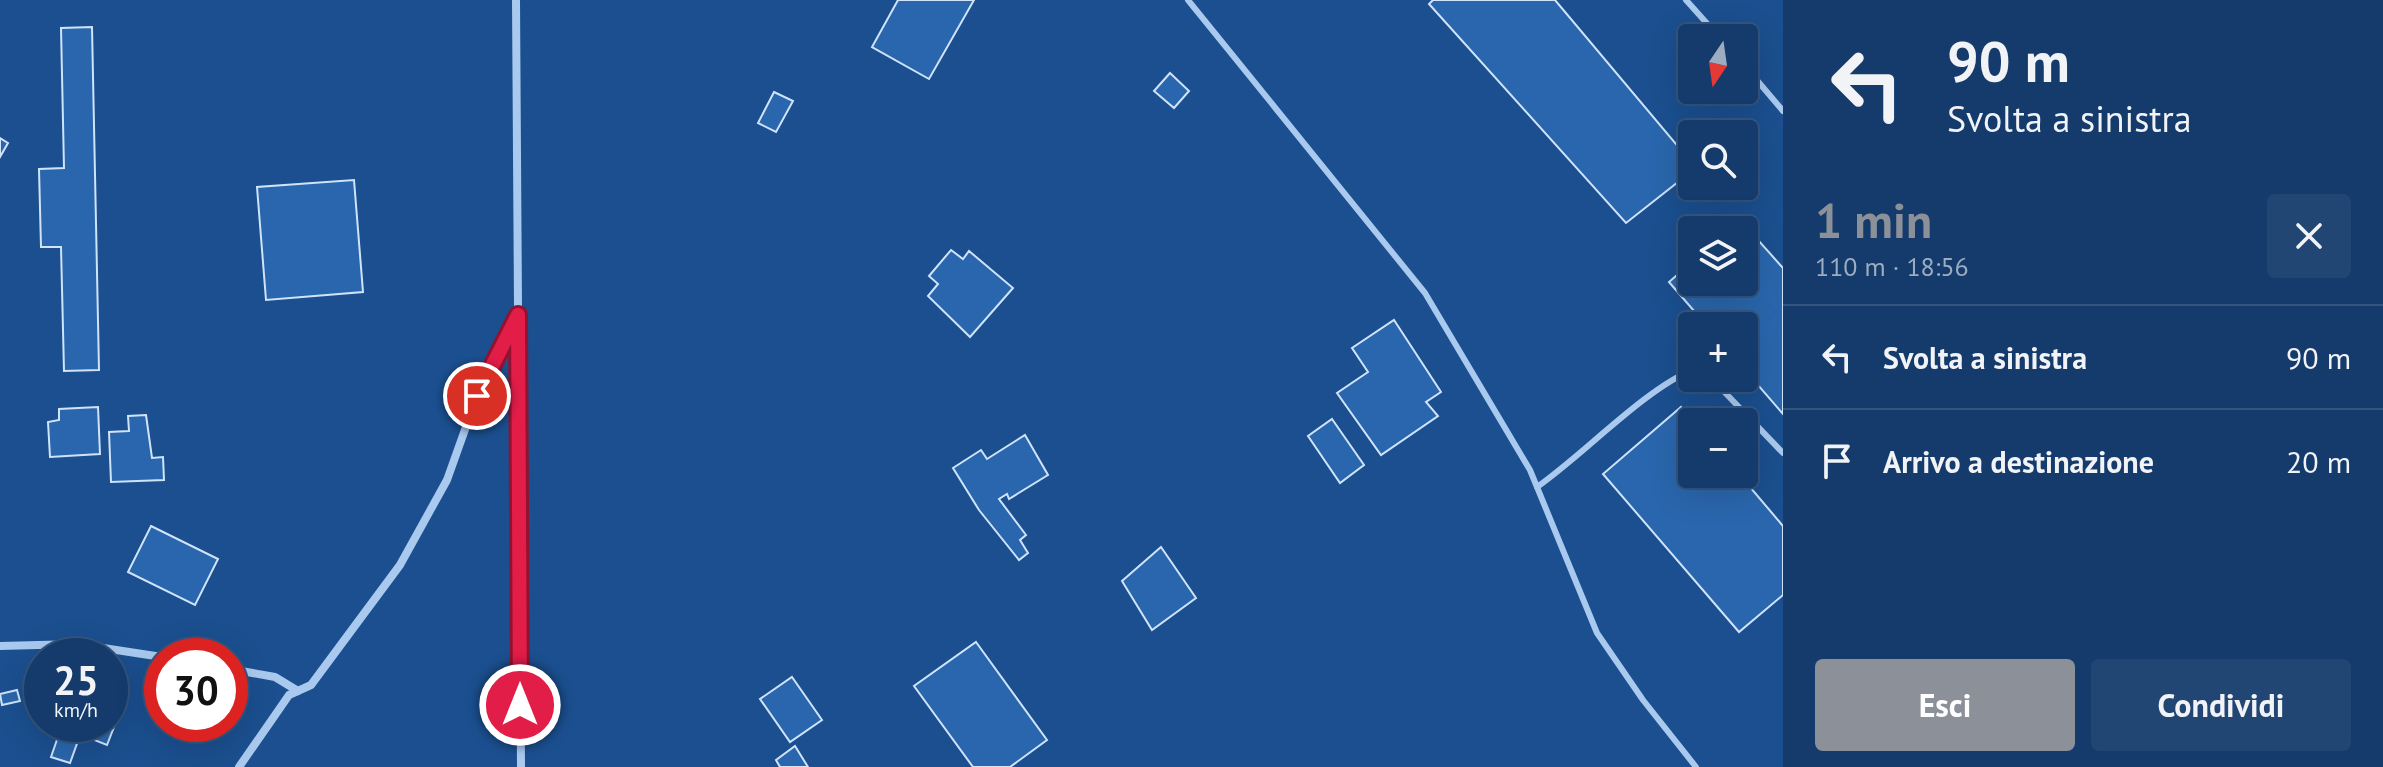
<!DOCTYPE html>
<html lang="it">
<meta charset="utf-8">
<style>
body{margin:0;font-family:"PT Sans",sans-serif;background:#214673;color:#f1f3f6;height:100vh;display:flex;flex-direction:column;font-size:30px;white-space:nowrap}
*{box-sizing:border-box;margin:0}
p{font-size:26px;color:#9dadc1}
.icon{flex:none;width:44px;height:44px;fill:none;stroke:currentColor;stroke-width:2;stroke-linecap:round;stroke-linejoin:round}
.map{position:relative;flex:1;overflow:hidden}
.drawer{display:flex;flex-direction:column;background:#143b6b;width:600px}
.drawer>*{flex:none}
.banner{background:#143b6b;color:#f1f3f6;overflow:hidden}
.needle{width:52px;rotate:193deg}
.tools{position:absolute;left:1678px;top:24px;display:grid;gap:16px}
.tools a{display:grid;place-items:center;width:80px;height:80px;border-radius:8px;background:#143b6b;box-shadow:0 8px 32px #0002,0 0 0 2px #33557e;font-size:40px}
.speed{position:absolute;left:24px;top:638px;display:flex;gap:16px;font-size:40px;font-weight:700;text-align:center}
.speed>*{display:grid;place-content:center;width:104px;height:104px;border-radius:50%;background:#143b6b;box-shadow:0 8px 32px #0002,0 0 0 2px #33557e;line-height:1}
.speed small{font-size:20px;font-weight:400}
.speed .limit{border:12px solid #d22;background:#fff;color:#111}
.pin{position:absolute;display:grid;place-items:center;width:68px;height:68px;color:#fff;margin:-34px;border:4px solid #fff;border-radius:50%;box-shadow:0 2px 8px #0007}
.me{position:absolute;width:88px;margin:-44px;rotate:0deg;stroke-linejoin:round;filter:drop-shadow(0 0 6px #0008)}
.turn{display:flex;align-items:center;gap:28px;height:168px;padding:0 32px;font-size:36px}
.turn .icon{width:104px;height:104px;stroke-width:2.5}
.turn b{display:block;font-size:56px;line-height:68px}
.round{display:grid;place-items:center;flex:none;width:84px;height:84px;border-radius:8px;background:#214673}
.headline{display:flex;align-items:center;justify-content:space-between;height:136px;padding:0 32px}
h1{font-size:48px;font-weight:600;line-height:60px;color:#8c9099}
.action{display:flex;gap:16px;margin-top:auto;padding:16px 32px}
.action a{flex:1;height:92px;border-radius:8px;background:#8c9099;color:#fff;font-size:32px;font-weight:600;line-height:92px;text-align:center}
.action a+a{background:#214673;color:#f1f3f6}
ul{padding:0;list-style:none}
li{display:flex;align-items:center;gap:24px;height:104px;padding:0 32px;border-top:2px solid #33557e}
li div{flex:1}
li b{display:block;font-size:30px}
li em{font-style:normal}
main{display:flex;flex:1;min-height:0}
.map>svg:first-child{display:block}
.building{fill:#2a66ad;stroke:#cfe3fa;stroke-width:2}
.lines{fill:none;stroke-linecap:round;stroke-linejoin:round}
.lane{stroke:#a9c9ee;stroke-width:6}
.street{stroke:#a9c9ee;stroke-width:8}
.route-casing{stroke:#92132f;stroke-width:20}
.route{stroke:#e11d48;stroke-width:14}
</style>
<main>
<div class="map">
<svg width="1783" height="767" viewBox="0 0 1783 767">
<rect width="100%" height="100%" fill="#1b4f8f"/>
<g class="building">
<polygon points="898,0 974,0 929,79 872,47"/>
<polygon points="1433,0 1555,0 1692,163 1692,171 1626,223 1429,4"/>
<polygon points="92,27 99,370 64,371 61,247 41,247 39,169 64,168 61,28"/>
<polygon points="1170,73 1189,91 1174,108 1154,91"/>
<polygon points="774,92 793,101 776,132 758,123"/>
<polygon points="0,138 8,143 0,157"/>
<polygon points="354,180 363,292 266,300 257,187"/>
<polygon points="1741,221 1783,268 1783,414 1744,369 1744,326 1707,326 1669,282 1692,262 1692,282 1744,282 1744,230 1730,230"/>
<polygon points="951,250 963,259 969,251 1013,288 970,337 928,296 938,284 929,276"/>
<polygon points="1394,320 1441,392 1426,402 1438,416 1381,455 1337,393 1368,372 1352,348"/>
<polygon points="98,407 100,454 50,457 48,422 59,420 59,409"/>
<polygon points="1681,407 1694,422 1692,474 1739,474 1783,526 1783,595 1739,632 1603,474"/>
<polygon points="146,415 152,458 163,457 164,480 111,482 109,432 129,431 128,416"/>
<polygon points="1332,419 1364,465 1340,483 1308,436"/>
<polygon points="1025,435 1048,475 1009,499 1007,494 999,499 1026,535 1020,540 1028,553 1019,560 979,510 953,468 981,450 987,459"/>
<polygon points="151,526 218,559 195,605 128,572"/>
<polygon points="1161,547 1196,598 1152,630 1122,581"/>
<polygon points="976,642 1047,740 1010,767 973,767 914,686"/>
<polygon points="792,677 822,720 790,742 760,699"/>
<polygon points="110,680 123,686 113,711 110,710"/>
<polygon points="17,690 20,701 2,705 0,694"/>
<polygon points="110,711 119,714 107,745 69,730 71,724 110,724"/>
<polygon points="60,731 79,738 70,763 51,757"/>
<polygon points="795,746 808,767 780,767 776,760"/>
</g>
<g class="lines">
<g class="lane">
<polyline points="1188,0 1425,293 1530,470 1597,633 1643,700 1696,767"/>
<polyline points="1686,0 1720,38"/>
<polyline points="1744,65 1783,111"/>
<polyline points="1711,378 1783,453"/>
<path d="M1537,487C1583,455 1644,390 1692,370"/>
</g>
<g class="street">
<polyline points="516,0 521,767"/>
<polyline points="0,646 77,644 162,657"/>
<polyline points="230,669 275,677 298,691"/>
<polyline points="239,767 289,695 311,685 400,565 447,480 477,396 517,318"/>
</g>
</g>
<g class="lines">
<g class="route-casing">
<polyline id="route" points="477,396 518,315 520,705"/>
</g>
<use href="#route" class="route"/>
</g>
</svg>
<div class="tools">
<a><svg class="needle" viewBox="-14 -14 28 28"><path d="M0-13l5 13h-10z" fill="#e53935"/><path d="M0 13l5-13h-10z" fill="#9dadc1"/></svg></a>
<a><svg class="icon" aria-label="search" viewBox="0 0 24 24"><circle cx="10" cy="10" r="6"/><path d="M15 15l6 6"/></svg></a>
<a><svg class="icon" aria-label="layers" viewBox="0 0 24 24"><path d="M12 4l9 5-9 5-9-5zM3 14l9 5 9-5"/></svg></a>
<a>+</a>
<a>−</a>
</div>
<div class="speed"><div>25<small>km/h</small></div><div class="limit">30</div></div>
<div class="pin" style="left:477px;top:396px;background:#d93025"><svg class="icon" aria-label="arrive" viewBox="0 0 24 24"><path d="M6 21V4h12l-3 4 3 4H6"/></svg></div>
<svg class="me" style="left:520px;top:705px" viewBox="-20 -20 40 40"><circle r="17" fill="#e11d48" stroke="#fff" stroke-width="3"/><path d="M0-11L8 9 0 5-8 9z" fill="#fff"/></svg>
</div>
<section class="drawer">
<div class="banner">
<div class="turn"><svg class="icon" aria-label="left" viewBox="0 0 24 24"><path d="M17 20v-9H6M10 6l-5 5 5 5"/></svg><div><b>90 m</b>Svolta a sinistra</div></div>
</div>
<div class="headline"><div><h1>1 min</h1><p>110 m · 18:56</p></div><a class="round"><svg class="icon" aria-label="close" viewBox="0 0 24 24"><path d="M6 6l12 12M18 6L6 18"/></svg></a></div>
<ul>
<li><svg class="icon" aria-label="left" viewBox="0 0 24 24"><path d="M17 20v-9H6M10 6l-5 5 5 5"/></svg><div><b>Svolta a sinistra</b></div><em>90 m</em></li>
<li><svg class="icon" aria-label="arrive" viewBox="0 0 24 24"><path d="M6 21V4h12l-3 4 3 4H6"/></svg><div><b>Arrivo a destinazione</b></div><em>20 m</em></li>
</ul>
<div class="action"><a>Esci</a><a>Condividi</a></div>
</section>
</main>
